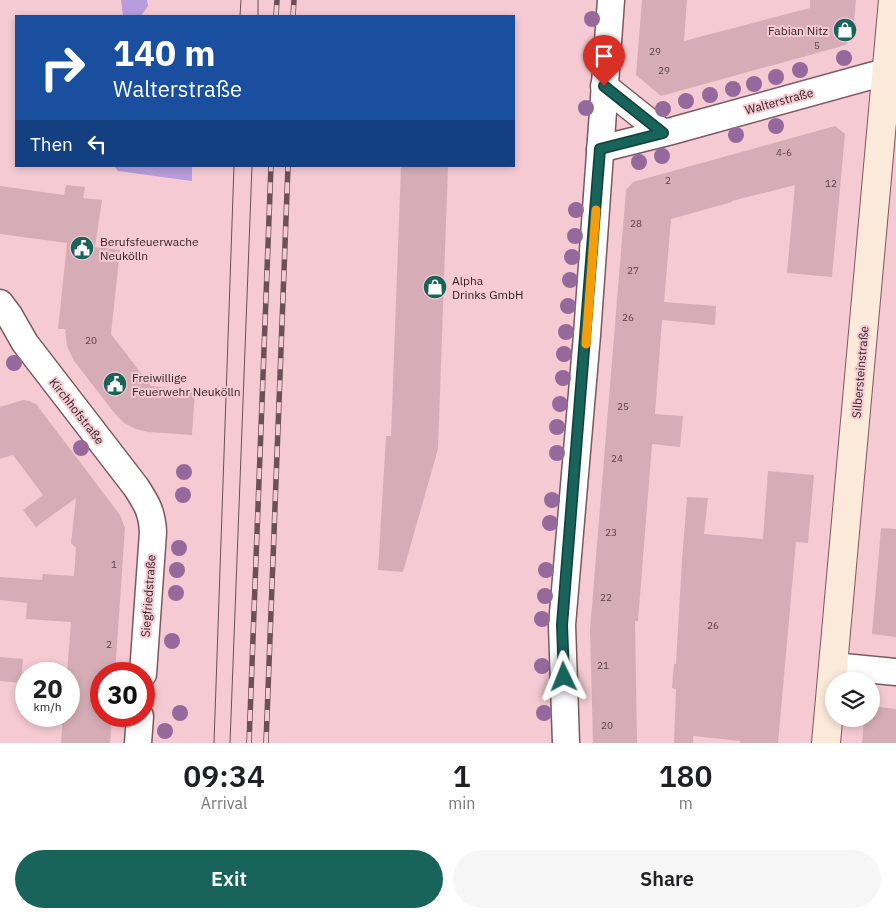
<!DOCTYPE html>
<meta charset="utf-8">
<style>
body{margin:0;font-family:"IBM Plex Sans",sans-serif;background:#f6f6f6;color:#202124;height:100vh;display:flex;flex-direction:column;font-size:19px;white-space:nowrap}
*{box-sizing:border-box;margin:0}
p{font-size:16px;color:#757577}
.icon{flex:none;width:28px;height:28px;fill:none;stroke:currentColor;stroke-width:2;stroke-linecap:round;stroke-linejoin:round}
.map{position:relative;height:743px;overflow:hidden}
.side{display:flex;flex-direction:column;background:#fff;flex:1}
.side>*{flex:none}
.top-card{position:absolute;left:15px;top:15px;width:500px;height:152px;border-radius:0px;box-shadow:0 2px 8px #0003;background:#1a4fa0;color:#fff;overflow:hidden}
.controls{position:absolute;left:825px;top:672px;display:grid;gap:10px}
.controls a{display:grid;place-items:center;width:55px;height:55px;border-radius:50%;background:#fff;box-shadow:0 2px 8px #0003;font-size:25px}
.speed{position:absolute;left:15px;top:662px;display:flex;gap:10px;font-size:25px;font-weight:700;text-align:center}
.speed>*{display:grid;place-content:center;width:65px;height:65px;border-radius:50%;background:#fff;box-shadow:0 2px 8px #0003;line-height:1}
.speed small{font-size:12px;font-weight:400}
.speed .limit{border:8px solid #d22;background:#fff;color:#111}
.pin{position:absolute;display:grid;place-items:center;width:42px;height:42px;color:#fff;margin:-51px -21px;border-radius:50% 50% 50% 0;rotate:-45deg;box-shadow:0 0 5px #0007}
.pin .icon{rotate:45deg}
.me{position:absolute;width:55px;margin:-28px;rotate:358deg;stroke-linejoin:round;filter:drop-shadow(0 0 4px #0008)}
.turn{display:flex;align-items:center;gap:18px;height:105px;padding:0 15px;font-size:22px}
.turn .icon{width:65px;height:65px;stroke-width:2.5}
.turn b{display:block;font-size:35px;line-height:42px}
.then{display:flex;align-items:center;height:48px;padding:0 15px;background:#0003;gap:10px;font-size:19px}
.eta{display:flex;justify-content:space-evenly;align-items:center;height:85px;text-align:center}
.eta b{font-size:30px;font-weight:600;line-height:35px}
.primary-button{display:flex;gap:10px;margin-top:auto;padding:10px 15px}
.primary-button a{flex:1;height:58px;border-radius:30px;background:#18635a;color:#fff;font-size:20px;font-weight:600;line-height:58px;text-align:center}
.primary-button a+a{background:#f6f6f6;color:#202124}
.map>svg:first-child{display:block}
.green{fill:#b79ddb}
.building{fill:#d6adb6}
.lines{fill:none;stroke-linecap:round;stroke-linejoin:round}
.street-casing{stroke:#7b575f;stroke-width:29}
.secondary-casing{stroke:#7b575f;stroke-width:30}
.street{stroke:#fff;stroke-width:26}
.secondary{stroke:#fbe9d9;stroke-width:28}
.tram{stroke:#695157;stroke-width:1}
.rail-casing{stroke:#695157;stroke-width:5.5}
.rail{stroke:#f5cad3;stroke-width:4;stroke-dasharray:11;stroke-linecap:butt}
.tree{fill:#95699c}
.route-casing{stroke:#10403a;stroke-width:12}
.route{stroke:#18635a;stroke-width:9}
.slow{stroke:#f59e0b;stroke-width:9}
.labels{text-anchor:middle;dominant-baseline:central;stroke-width:4;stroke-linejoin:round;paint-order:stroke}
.number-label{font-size:10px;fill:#594248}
.poi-label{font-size:12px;fill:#2f1f23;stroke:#f5cad3;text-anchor:start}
.street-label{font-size:12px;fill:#2f1f23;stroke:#f5cad3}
</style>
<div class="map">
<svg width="896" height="743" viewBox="0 0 896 743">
<rect width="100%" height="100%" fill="#f5cad3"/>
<g class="green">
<polygon points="121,0 147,0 148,6 141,16 123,16"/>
<polygon points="114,166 192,166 192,181 118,171"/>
</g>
<g class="building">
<polygon points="642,0 687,0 684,41 810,8 810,0 856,0 853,35 846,45 661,96 636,75"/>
<polygon points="835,126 845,134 832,277 787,273 795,185 732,201 732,202 671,219 664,302 716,306 715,325 662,320 655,414 683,416 680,447 652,444 638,621 635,621 637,743 593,743 590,630 626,190 633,182"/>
<polygon points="401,166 448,166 438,449 403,572 378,570 386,436 391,436"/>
<polygon points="66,185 85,187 83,198 102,200 95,247 120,250 111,334 151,386 195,391 192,435 148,432 136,429 124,423 116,415 74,361 67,346 65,329 58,329 67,243 0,234 0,186 64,195"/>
<polygon points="23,400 29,401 36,404 120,515 125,528 115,674 101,674 101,716 112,716 110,743 61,743 63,716 69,716 69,674 67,674 71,622 26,619 27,603 0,600 0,577 42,580 43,574 74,576 76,548 71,543 76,498 36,527 23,510 43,495 13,455 0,459 0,407"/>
<polygon points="768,471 814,475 808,543 796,542 778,743 740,743 740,741 693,736 693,743 674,743 676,689 672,688 674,664 676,664 682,560 687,497 708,498 704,534 763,539"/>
<polygon points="881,528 896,529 896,637 872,634"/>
<polygon points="0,657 23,659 21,683 0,681"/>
<polygon points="871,706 896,709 896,743 862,743 864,719 871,719"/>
</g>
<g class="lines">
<g class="street-casing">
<g id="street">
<polyline points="604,86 663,133"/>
<polyline points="600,149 668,132 896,69"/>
<path d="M0,303L9,315L25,343L136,487C147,504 152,512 153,532L143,674"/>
<polyline points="833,666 896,672"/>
<polyline points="138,743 140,716"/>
<polyline points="566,743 562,625 587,335 611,0"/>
</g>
</g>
<g class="secondary-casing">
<polyline id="secondary" points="826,743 893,0"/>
</g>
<use href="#street" class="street"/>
<use href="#secondary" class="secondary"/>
<g class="tram">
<polyline points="240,16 241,0"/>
<polyline points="258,16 258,0"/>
<polyline points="214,743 234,166"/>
<polyline points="230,743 252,166"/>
</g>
<g class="rail-casing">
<g id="rail">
<polyline points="276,16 277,0"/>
<polyline points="293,16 294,0"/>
<polyline points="249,743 271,166"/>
<polyline points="266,743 288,166"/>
</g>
</g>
<use href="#rail" class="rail"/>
</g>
<g class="tree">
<circle cx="592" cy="19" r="8"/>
<circle cx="844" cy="58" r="8"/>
<circle cx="800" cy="70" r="8"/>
<circle cx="776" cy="77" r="8"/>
<circle cx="754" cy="84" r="8"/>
<circle cx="733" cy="89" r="8"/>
<circle cx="710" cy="95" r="8"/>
<circle cx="686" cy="101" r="8"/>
<circle cx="586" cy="108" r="8"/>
<circle cx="663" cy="109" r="8"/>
<circle cx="776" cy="126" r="8"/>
<circle cx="736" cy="135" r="8"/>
<circle cx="662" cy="156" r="8"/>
<circle cx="639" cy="162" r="8"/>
<circle cx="576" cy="210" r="8"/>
<circle cx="575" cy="236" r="8"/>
<circle cx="572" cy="257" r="8"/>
<circle cx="570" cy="280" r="8"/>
<circle cx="568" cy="306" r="8"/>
<circle cx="566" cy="332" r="8"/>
<circle cx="564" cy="354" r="8"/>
<circle cx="14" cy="363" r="8"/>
<circle cx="563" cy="378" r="8"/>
<circle cx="560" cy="404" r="8"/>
<circle cx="557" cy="427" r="8"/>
<circle cx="81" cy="448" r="8"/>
<circle cx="557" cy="453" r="8"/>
<circle cx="184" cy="472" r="8"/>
<circle cx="183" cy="495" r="8"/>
<circle cx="552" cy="500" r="8"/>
<circle cx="550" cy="523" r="8"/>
<circle cx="179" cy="548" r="8"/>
<circle cx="177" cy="570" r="8"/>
<circle cx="546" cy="570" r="8"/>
<circle cx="176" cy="593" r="8"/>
<circle cx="545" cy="596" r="8"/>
<circle cx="542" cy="619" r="8"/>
<circle cx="172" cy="641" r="8"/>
<circle cx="542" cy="666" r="8"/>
<circle cx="180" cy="713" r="8"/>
<circle cx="544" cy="713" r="8"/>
<circle cx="165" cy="731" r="8"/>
</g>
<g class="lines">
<g class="route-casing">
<polyline id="route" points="564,677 562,625 600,149 663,133 604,86"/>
</g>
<use href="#route" class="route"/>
<polyline class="slow" points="586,344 596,210"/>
</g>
<defs>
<g id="shop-disc" transform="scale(1.25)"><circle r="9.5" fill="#18635a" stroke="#f5cad3"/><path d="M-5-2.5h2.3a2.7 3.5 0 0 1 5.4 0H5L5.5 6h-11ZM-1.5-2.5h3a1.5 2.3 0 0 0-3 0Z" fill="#fff"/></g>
<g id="civic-disc" transform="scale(1.25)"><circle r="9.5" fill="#18635a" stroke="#f5cad3"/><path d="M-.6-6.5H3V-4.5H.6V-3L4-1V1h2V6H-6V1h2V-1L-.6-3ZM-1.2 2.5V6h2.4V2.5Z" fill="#fff"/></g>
</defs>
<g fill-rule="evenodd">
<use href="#shop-disc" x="845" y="30"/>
<use href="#civic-disc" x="82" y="248"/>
<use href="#shop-disc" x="435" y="287"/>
<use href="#civic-disc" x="115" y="384"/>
</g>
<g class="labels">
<g class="number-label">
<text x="817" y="45">5</text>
<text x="655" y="51">29</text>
<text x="664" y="70">29</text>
<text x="784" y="152">4-6</text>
<text x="668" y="180">2</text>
<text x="831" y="183">12</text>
<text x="636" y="223">28</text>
<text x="633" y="270">27</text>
<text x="628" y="317">26</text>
<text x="91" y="340">20</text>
<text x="623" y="406">25</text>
<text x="617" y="458">24</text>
<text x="611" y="532">23</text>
<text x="114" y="564">1</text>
<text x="606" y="597">22</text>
<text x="713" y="625">26</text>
<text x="109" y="644">2</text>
<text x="603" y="665">21</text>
<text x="607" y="725">20</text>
</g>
<g class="poi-label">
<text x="828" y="30" text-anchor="end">Fabian Nitz</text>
<text x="100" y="241">Berufsfeuerwache<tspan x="100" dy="14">Neukölln</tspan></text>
<text x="452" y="280">Alpha<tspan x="452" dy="14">Drinks GmbH</tspan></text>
<text x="132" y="377">Freiwillige<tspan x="132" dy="14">Feuerwehr Neukölln</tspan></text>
</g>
<g class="street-label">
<text transform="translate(779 101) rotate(-15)">Walterstraße</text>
<text transform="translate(860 372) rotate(-85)">Silbersteinstraße</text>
<text transform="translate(77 411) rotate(52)">Kirchhofstraße</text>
<text transform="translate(148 596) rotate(-86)">Siegfriedstraße</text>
</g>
</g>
</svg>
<div class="controls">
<a><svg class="icon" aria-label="layers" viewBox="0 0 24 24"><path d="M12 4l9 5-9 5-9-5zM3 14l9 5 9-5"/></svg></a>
</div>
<div class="speed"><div>20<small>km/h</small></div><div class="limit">30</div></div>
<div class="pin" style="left:604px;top:86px;background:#d93025"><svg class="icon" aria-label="arrive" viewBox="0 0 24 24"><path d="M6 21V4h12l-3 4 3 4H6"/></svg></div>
<svg class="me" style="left:564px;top:677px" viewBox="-20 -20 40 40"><path d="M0-17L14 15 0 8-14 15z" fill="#18635a" stroke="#fff" stroke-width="4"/></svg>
<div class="top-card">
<div class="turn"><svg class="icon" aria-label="right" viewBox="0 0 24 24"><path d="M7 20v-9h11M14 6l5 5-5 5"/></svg><div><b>140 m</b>Walterstraße</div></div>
<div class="then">Then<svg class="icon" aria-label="left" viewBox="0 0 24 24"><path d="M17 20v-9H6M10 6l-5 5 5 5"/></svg></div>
</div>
</div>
<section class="side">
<div class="eta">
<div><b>09:34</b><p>Arrival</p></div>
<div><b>1</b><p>min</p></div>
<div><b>180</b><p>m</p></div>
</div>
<div class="primary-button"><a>Exit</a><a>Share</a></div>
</section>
